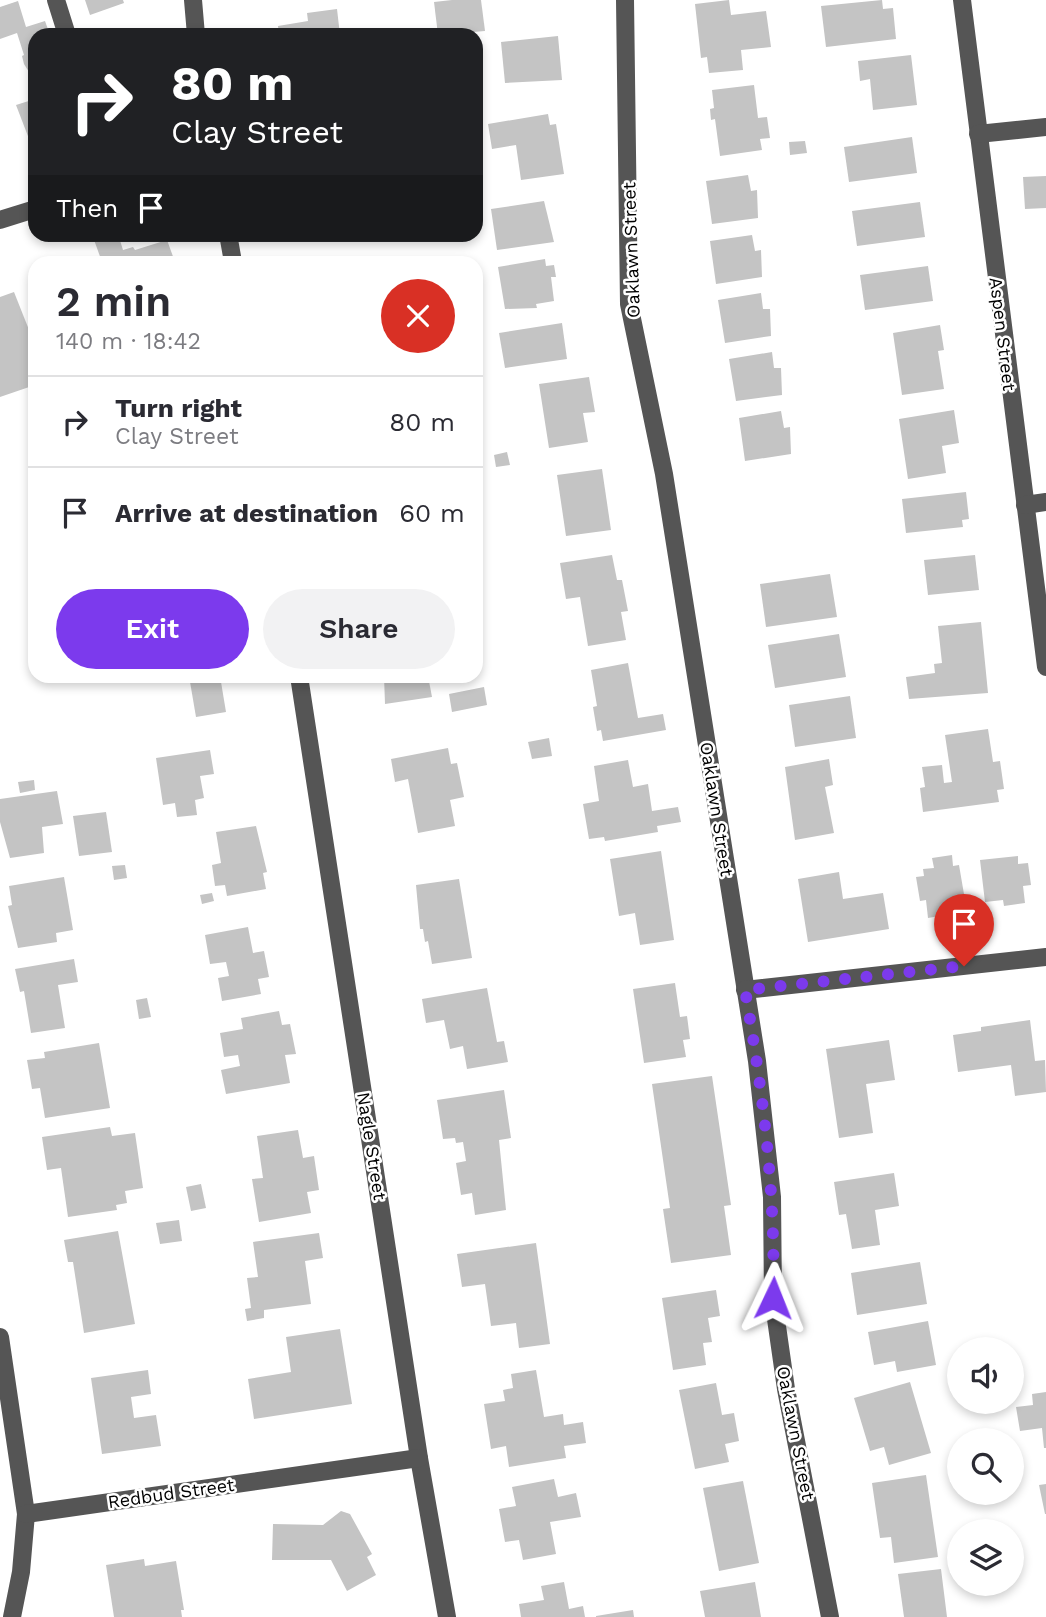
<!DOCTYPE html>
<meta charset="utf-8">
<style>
body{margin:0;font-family:"Work Sans",sans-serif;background:#f2f2f3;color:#2b2b33;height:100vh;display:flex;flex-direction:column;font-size:26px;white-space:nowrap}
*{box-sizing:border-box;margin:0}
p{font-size:23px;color:#7c7c81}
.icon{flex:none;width:38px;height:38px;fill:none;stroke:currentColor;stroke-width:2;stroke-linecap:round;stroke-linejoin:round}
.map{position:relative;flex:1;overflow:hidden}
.panel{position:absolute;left:28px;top:256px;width:455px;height:427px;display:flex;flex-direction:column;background:#fff;border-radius:21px;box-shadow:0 4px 10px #0003}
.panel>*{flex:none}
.top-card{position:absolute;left:28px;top:28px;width:455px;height:214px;border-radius:21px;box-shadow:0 4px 10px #0003;background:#202124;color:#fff;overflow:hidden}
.controls{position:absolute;left:947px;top:1337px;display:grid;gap:14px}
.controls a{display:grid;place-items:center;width:77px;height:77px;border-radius:50%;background:#fff;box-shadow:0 4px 10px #0003;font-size:35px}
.pin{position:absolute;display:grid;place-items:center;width:60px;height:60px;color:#fff;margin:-72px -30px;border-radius:50% 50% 50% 0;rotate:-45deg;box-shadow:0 0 7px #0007}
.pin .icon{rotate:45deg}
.me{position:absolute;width:77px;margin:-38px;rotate:2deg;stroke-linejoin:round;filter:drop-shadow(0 0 5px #0008)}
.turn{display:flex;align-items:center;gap:24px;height:147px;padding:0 28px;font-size:32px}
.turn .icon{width:91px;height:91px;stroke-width:2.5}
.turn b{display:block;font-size:49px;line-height:60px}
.then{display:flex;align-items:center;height:66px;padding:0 28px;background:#0003;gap:14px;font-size:26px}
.round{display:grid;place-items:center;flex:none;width:74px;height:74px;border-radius:37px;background:#f2f2f3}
.head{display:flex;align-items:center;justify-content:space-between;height:119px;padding:0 28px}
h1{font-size:42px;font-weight:600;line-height:52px}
.primary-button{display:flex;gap:14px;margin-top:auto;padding:14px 28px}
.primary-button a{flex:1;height:80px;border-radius:42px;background:#7c3aed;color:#fff;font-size:28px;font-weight:600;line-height:80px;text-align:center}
.primary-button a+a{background:#f2f2f3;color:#2b2b33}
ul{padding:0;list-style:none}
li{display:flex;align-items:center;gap:21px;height:91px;padding:0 28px;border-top:2px solid #e1e1e2}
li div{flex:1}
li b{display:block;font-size:26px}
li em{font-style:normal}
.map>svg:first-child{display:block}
.building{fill:#c4c4c4}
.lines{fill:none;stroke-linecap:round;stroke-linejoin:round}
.minor{stroke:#555;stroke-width:18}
.route{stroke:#7c3aed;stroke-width:12;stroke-dasharray:0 21.6}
.labels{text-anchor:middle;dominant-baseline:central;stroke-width:5;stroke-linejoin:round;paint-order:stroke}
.street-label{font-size:18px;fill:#000;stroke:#fff}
</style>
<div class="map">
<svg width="1046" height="1617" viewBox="0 0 1046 1617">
<rect width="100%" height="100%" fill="#fff"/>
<g class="building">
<polygon points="85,0 123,0 124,3 90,15"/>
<polygon points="452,0 481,0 485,31 438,35 434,2"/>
<polygon points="729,0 731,15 766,11 771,47 741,50 743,70 709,73 707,57 701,58 695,4"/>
<polygon points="882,0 883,9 893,8 896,39 826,47 821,6"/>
<polygon points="18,1 26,27 45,21 50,35 35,35 35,70 29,72 24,64 22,56 24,55 17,33 0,39 0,7"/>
<polygon points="337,9 340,35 279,35 278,26 308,21 307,13"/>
<polygon points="140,29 142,35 124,35"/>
<polygon points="558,36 562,80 505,83 501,42"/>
<polygon points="911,55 917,105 873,110 870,79 860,81 858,61"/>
<polygon points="754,85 758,118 767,117 770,138 760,139 762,150 720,156 715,119 711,120 710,109 714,108 712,90"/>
<polygon points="35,99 35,143 31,144 16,105"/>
<polygon points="548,114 550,125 556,124 564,174 521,180 516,145 492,149 488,124"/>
<polygon points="912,137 917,173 849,182 844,147"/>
<polygon points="805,141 807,153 790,155 789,142"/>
<polygon points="748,175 751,191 757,190 758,218 712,224 706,181"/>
<polygon points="1046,176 1046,208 1025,209 1023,177"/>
<polygon points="544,201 554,242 497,250 491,209"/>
<polygon points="920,202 925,237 857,246 852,211"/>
<polygon points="99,234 118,234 123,250 133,247 135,250 167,240 175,262 102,262 93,237"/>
<polygon points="752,235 755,251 761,250 762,277 716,284 710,241"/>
<polygon points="545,259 546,266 554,265 556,277 551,277 554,301 536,304 537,308 505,309 498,267"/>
<polygon points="928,266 933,301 865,310 860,275"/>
<polygon points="14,292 35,345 35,385 0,397 0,297"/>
<polygon points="761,293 763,309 770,309 771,336 725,343 718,300"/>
<polygon points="562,323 567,359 505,368 499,333"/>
<polygon points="940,325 944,350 938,351 944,389 902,395 893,333"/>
<polygon points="772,352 774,368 781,368 782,395 736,401 729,359"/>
<polygon points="589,377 595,412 583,413 588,442 549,448 539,384"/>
<polygon points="954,410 959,443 942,446 946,473 908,479 899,419"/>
<polygon points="781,411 784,428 790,427 791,454 745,461 739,418"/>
<polygon points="507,452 510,465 496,467 494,455"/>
<polygon points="602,469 611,530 566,536 557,475"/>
<polygon points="966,492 969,519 962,520 963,527 906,533 902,499"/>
<polygon points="612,555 617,580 622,580 628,611 621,612 626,640 588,646 580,597 566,599 560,563"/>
<polygon points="975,555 979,590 928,595 924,560"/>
<polygon points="830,574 837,617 766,627 760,584"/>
<polygon points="981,622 988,693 909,699 906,677 935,673 934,664 942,663 938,626"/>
<polygon points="839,634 846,677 775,688 768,645"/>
<polygon points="628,663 638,718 663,714 666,730 603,741 601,730 597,731 593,707 597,706 591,670"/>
<polygon points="189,676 220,676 226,712 196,717"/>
<polygon points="384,676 428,676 432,697 385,704"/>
<polygon points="484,687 487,705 452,712 449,694"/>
<polygon points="850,696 856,738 795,747 789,705"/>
<polygon points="988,729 993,762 1000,761 1004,789 997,790 999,802 923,812 920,788 925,787 922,767 942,765 944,783 952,782 945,735"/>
<polygon points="549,738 552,756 532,759 528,742"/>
<polygon points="448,748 451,764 457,763 464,797 450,800 455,826 418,833 408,779 395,782 391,759"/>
<polygon points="210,750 214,774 200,776 204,798 195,800 197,815 177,817 175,803 163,805 156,758"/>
<polygon points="829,759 833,785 825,787 834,833 795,840 785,767"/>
<polygon points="628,760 633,787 648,784 652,811 678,807 681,822 657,826 658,832 605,841 604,837 589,839 583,804 599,801 594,766"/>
<polygon points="34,780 35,790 20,793 18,782"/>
<polygon points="57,791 63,824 42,827 44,853 10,858 0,822 0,799"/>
<polygon points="106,812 112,852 79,856 73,816"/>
<polygon points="256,826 267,872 263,873 266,889 227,896 225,885 215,886 212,865 221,863 216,832"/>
<polygon points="661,851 674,940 640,945 635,913 619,916 610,859"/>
<polygon points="952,855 953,866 959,865 965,900 960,900 962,909 951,911 951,914 928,918 926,900 920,901 916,877 924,876 923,869 934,868 932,858"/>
<polygon points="1018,856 1018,864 1028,863 1031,885 1023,886 1025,903 1004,906 1003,900 985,902 980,860"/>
<polygon points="125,865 127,878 114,880 112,866"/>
<polygon points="839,872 843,899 883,893 889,929 808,942 798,879"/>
<polygon points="64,877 73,930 56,933 57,942 18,948 8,906 12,905 9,886"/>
<polygon points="459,879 472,958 432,964 428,941 425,942 423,929 420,929 416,885"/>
<polygon points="212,893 214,901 202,904 200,895"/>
<polygon points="248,927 253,953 264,951 269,977 258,979 261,994 222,1001 218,978 229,976 226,962 210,964 205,935"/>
<polygon points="74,959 78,982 58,985 65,1028 31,1033 24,991 20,992 15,969"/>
<polygon points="675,983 680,1017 687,1016 690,1039 683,1040 686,1057 644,1063 633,989"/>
<polygon points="487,988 497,1042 504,1041 508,1062 467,1069 463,1046 450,1049 444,1020 426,1023 422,999"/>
<polygon points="147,998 151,1017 139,1019 136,1000"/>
<polygon points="279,1011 282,1025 290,1024 296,1054 285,1055 290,1083 226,1094 221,1070 240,1066 238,1055 224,1057 220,1033 243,1029 241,1018"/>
<polygon points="1030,1020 1035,1061 1045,1060 1046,1092 1015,1096 1011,1065 958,1072 953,1035 981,1031 981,1027"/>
<polygon points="889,1040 895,1080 866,1084 873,1133 839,1138 826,1049"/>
<polygon points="99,1043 110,1108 45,1118 40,1088 32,1089 27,1060 45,1058 44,1052"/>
<polygon points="712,1076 731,1205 724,1206 731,1255 671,1263 663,1209 670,1208 652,1084"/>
<polygon points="504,1090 511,1138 499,1140 506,1210 475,1215 472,1193 461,1195 456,1163 466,1161 463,1142 456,1143 455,1138 443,1139 437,1100"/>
<polygon points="110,1127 112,1136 135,1133 143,1188 125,1191 127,1203 116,1205 117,1210 68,1217 61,1168 47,1170 42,1137"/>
<polygon points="298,1130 303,1158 314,1156 319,1190 307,1192 311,1213 259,1222 252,1179 263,1178 257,1136"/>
<polygon points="894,1173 899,1206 875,1210 880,1245 852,1249 846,1214 839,1215 834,1182"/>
<polygon points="201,1184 206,1208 191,1211 186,1187"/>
<polygon points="179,1220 182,1241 160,1244 156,1223"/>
<polygon points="118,1231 135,1324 84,1333 73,1262 68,1262 64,1240"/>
<polygon points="319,1233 323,1258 305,1261 311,1304 264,1310 264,1318 247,1321 245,1309 251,1308 247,1278 258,1277 253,1242"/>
<polygon points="536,1243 550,1344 519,1348 516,1323 491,1326 485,1284 462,1287 457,1254"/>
<polygon points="920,1262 927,1304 857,1315 851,1273"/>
<polygon points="716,1290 720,1316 708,1318 712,1342 703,1343 706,1365 673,1370 662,1298"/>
<polygon points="928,1321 936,1365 897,1372 895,1361 874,1365 868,1332"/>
<polygon points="340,1329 352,1404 254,1419 248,1379 291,1372 286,1337"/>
<polygon points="148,1370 151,1394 131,1397 134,1418 156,1415 161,1446 102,1454 91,1378"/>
<polygon points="536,1370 544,1417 563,1414 564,1425 583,1422 586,1443 564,1446 566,1458 509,1467 506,1446 491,1449 484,1404 505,1401 503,1390 513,1388 511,1374"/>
<polygon points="910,1382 931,1453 889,1465 884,1447 870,1451 854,1398"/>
<polygon points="716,1383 722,1415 734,1413 739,1441 725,1444 729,1462 695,1469 679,1390"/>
<polygon points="1046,1392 1046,1448 1044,1448 1042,1428 1020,1431 1016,1407 1033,1405 1032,1394"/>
<polygon points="926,1475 938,1557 894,1563 891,1537 880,1538 872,1483"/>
<polygon points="554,1479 558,1497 576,1493 581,1517 550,1522 556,1554 523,1560 519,1540 505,1542 499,1509 516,1506 512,1487"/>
<polygon points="743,1481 759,1563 719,1571 703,1488"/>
<polygon points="1046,1484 1046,1514 1045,1514 1039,1485"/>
<polygon points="990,1493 1006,1493 1006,1496 992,1499"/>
<polygon points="341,1511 350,1514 372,1554 367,1557 376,1575 347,1591 331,1560 272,1560 273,1524 323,1525"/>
<polygon points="144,1559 145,1566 176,1561 184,1610 181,1610 182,1617 114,1617 106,1565"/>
<polygon points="941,1569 947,1617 904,1617 898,1574"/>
<polygon points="564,1582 569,1609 583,1606 585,1617 521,1617 519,1604 544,1600 541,1586"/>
<polygon points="755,1582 761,1617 705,1617 700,1591"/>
<polygon points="633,1610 634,1617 596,1617 596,1616"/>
</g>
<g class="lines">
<g class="minor">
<polyline points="56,0 67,35"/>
<polyline points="193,0 196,35"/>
<polyline points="625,0 629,304 664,474 757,1061 772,1197 773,1298 786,1389 830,1617"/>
<polyline points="962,0 1046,667"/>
<polyline points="978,134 1046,127"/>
<polyline points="0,220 35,209"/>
<polyline points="228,234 233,262"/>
<polyline points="1025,505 1046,502"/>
<polyline points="299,676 419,1458 447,1617"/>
<polyline points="745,990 1046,957"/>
<polyline points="0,1337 26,1514 21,1572 12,1617"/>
<polyline points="26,1514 419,1458"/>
</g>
</g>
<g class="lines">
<path class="route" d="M773,1298C776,1194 763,1093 745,990L964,966"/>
</g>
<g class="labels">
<g class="street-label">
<text transform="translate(631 250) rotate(-92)">Oaklawn Street</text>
<text transform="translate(1003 334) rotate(83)">Aspen Street</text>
<text transform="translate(717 809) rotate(81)">Oaklawn Street</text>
<text transform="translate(372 1146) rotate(81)">Nagle Street</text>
<text transform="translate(796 1433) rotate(79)">Oaklawn Street</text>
<text transform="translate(171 1493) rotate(-8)">Redbud Street</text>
</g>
</g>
</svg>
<div class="controls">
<a><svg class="icon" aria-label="sound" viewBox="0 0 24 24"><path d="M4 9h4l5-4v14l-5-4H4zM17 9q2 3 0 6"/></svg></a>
<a><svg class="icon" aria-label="search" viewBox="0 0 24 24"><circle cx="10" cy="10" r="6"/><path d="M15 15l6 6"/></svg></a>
<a><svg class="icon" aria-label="layers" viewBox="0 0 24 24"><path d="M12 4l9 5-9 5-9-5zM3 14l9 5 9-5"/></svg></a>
</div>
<div class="pin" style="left:964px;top:966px;background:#d93025"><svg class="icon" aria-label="arrive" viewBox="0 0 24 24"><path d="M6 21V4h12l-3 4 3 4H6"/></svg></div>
<svg class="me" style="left:773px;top:1298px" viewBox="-20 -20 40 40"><path d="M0-17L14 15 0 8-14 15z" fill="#7c3aed" stroke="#fff" stroke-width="4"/></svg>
<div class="top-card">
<div class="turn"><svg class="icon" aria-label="right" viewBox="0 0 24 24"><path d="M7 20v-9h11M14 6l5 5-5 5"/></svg><div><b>80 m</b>Clay Street</div></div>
<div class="then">Then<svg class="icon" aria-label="arrive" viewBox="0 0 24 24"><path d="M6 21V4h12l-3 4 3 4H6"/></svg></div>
</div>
<section class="panel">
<div class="head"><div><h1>2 min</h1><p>140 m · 18:42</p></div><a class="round" style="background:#d93025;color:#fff"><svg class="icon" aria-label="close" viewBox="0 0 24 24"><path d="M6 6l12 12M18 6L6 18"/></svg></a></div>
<ul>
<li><svg class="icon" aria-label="right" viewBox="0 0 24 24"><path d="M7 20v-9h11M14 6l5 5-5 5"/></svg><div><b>Turn right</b><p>Clay Street</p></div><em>80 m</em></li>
<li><svg class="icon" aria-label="arrive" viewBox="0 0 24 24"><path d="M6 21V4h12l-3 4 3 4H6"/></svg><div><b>Arrive at destination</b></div><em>60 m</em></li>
</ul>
<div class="primary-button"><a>Exit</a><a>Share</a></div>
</section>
</div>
